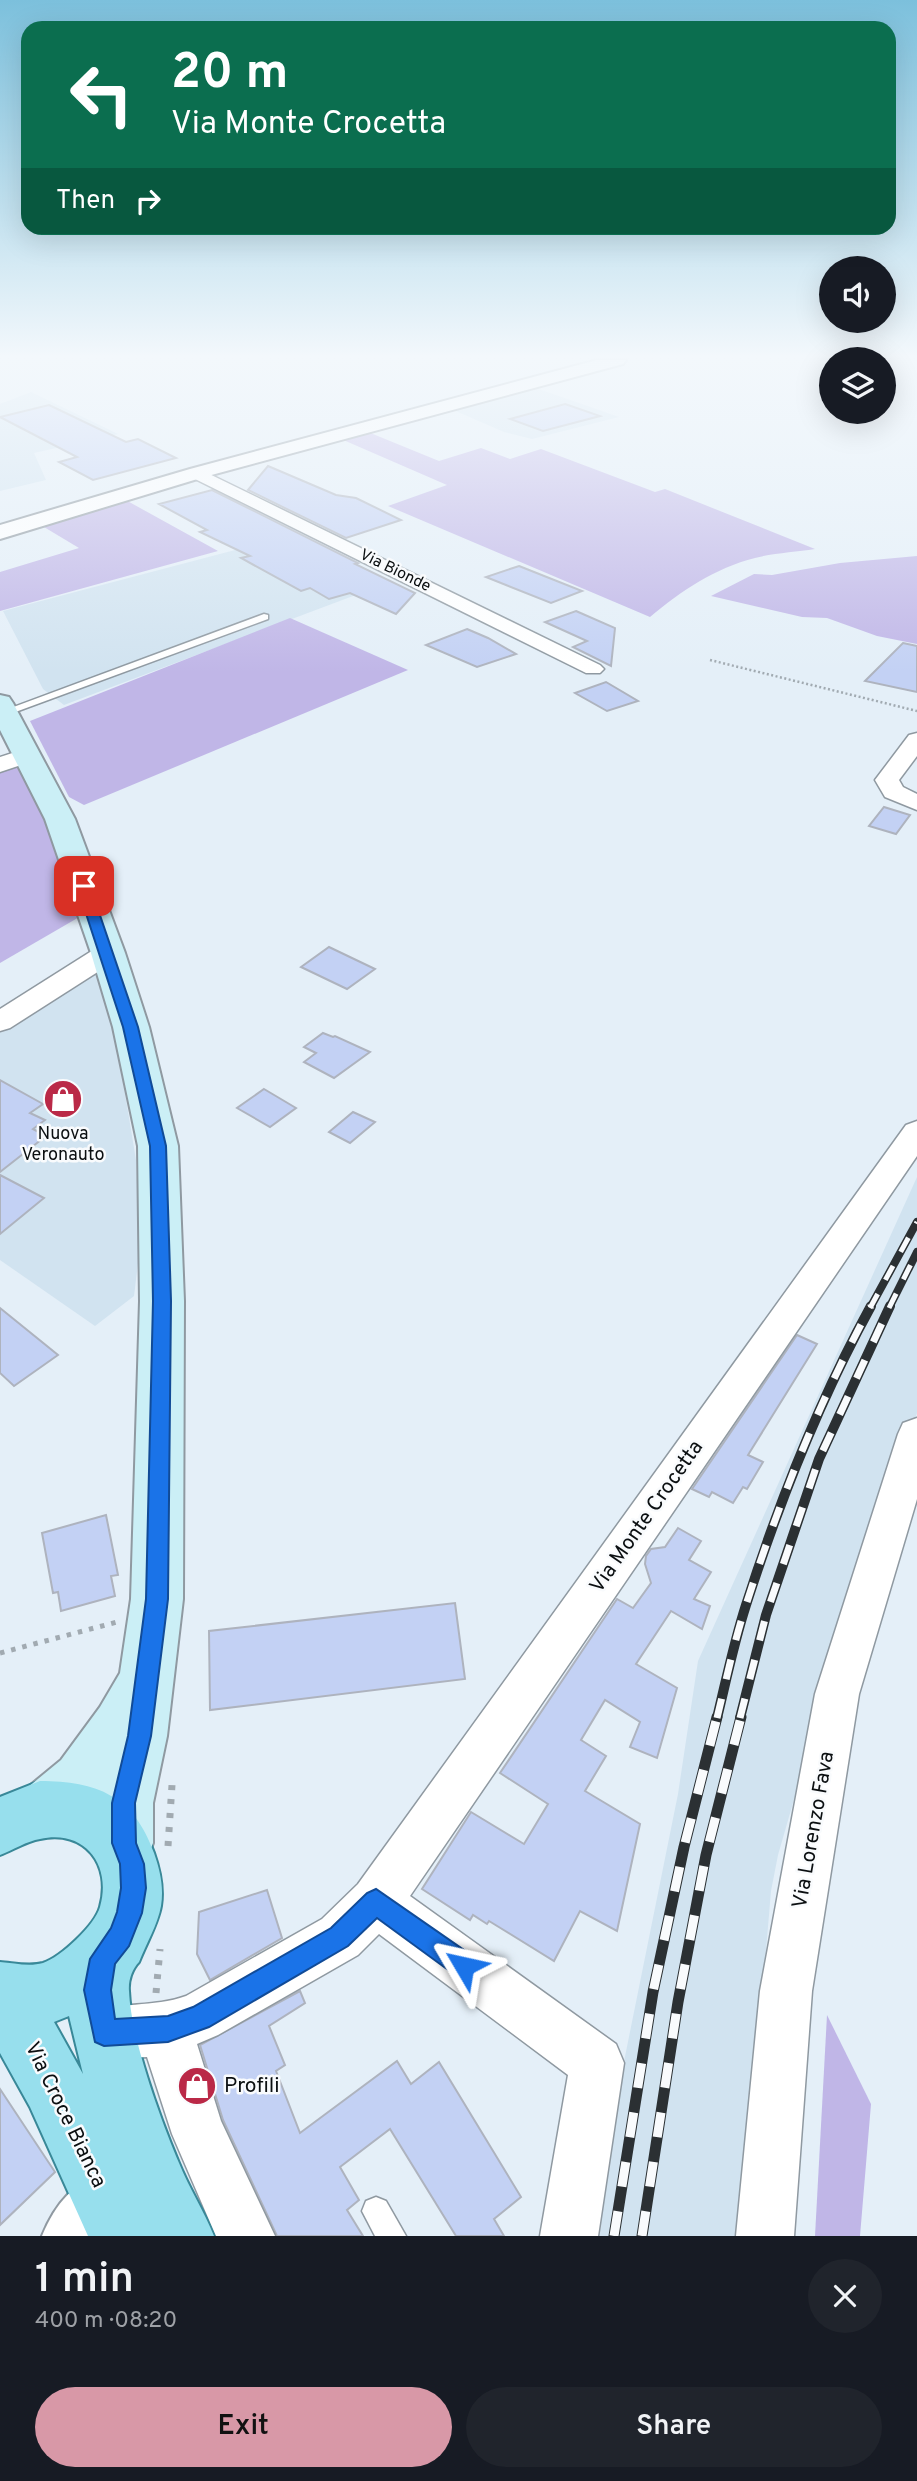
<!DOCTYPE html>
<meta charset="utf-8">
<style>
body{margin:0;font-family:Overpass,sans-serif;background:#20242c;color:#f1f3f6;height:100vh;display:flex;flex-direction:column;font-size:26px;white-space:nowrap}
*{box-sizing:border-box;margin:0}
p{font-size:23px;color:#9ea1a6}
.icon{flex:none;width:38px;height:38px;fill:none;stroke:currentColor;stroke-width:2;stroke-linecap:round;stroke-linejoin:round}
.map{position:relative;height:2236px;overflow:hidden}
.panel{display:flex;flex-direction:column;background:#171b24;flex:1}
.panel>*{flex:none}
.top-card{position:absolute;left:21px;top:21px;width:875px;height:214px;border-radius:21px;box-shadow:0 7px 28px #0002;background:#0b6e4f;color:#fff;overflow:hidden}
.buttons{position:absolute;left:819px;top:256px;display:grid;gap:14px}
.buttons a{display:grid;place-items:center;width:77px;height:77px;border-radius:50%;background:#171b24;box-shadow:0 7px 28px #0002;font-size:35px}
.pin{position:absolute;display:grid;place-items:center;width:60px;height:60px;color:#fff;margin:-30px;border-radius:14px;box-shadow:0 4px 10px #0006}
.me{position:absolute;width:77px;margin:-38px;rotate:306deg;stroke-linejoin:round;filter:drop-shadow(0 0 5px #0008)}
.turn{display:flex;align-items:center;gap:24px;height:147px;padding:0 35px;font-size:32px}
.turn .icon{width:91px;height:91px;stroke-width:2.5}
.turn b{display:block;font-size:49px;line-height:60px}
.then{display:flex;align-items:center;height:66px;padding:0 35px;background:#0003;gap:14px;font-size:26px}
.round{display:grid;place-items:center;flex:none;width:74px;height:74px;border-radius:37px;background:#20242c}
.overview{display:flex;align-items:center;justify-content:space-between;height:119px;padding:0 35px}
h1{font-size:42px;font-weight:600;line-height:52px}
.button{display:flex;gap:14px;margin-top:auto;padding:14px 35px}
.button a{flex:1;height:80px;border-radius:42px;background:#d898a7;color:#111;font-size:28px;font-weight:600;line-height:80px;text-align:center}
.button a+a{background:#20242c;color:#f1f3f6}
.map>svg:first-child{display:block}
.built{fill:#d1e3f0}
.green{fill:#c0b6e7}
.building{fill:#c3d1f4;stroke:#aeb3be;stroke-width:2}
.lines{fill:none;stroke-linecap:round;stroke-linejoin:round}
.service-casing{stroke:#8f99a1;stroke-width:3}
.minor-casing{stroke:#8f99a1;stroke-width:3}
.tertiary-casing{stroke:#8f99a1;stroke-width:4}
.secondary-casing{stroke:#8f99a1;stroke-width:4}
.primary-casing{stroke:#398898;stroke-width:4}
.path-far2{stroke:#a1aab1;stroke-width:2.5;stroke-dasharray:2 2.5;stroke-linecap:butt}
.path-far1{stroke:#a1aab1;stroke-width:5;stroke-dasharray:4.5 7;stroke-linecap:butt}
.path{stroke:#a1aab1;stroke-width:7;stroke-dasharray:5 9;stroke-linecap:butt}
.service{fill:#fff;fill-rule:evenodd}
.minor{fill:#fff;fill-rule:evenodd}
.tertiary{fill:#fff;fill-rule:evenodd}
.secondary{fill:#cbeff6;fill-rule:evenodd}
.primary{fill:#97dfed;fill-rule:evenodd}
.rail-far2-casing{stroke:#2b3033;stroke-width:8}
.rail-far1-casing{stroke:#2b3033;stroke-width:10}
.rail-casing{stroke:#2b3033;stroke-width:11}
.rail-far2{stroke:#f9fbfd;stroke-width:5;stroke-dasharray:16;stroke-linecap:butt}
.rail-far1{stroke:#f9fbfd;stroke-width:7;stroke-dasharray:20;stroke-linecap:butt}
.rail{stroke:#f9fbfd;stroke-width:9;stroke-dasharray:25;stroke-linecap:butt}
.route{fill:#1a73e8;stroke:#114b97;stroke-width:2}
.labels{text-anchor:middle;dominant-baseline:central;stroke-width:5;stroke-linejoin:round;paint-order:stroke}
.far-street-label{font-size:16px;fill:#0b0f11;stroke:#f9fbfd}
.poi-label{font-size:18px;fill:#0b0f11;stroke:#f9fbfd}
.near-street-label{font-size:21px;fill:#0b0f11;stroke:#f9fbfd}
.near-poi-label{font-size:21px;fill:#0b0f11;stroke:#f9fbfd;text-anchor:start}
</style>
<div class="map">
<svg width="917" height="2236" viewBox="0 0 917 2236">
<rect width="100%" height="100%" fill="#e4eff8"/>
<g class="built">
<polygon points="533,387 619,417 532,439 504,432 451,409"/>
<polygon points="31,392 118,434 34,453 46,480 0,491 0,404"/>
<polygon points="258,544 361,593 64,705 43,689 3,611"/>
<polygon points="94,968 116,1039 136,1160 140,1247 134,1296 95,1326 0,1260 0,1029"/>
<polygon points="917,1177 917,1413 863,1560 778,1855 771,1891 742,2236 592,2236 613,2116 678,1794 698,1661"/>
</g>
<g class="green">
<path d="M368,432L439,461L481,448L510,459L541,449L655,492L665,489L815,549C796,552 774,553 755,558C715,568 681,591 650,617L388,506L447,485L341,439Z"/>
<polygon points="122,498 218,551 0,611 0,572 79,548 44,527 52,517"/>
<polygon points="917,556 917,644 877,636 827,618 802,617 711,596 754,574 772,575 840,563"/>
<polygon points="290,618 408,670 84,805 69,797 30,721"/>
<polygon points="15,757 29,781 81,916 0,963 0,765"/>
<polygon points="827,2015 871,2104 860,2236 815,2236"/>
</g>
<g class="building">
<polygon points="565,404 600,416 543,431 510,419"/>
<polygon points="49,405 126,442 138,439 176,458 93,480 59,462 77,457 0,417"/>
<polygon points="268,466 336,495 356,498 401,520 346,538 248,490"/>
<polygon points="212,490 358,563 355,564 415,593 396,614 350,593 329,599 310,588 301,591 241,558 250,556 200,532 207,530 159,504"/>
<polygon points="519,566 582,591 551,603 486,577"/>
<polygon points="576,611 615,628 611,666 573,647 587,641 545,622"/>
<polygon points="467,629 488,638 516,654 477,667 426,645"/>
<polygon points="903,643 917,646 917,692 865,681"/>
<polygon points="606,682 638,701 607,711 575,693"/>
<polygon points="884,807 910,815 896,834 869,826"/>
<polygon points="329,947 375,969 347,989 301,967"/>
<polygon points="323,1033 333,1037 335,1036 370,1052 334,1078 304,1062 316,1053 304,1047"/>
<polygon points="0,1080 43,1104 30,1113 45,1120 33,1129 46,1136 0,1172"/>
<polygon points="264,1089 296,1108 270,1127 237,1108"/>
<polygon points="353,1112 375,1122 350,1143 329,1132"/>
<polygon points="0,1175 44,1198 0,1234"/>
<polygon points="0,1308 58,1355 14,1386 0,1373"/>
<polygon points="797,1335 817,1344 748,1455 763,1462 747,1489 743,1487 733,1503 712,1492 709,1497 692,1489"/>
<polygon points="106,1515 118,1575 111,1576 115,1596 61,1611 58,1592 53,1593 42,1533"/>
<polygon points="678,1528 701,1541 689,1560 711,1572 694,1599 710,1606 702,1629 671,1611 636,1664 677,1688 657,1758 630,1747 640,1722 605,1700 581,1740 606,1756 585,1791 640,1824 617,1931 580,1911 554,1961 489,1921 487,1924 473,1915 470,1920 422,1889 471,1812 524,1844 548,1804 500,1773 617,1599 633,1608 651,1583 645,1564 646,1556 651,1549 665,1547"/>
<polygon points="455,1603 465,1679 210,1710 209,1631"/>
<polygon points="267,1890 282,1938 210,1980 197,1954 199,1912"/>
<polygon points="300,1991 305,2003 269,2026 285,2065 276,2071 300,2133 397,2061 411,2084 439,2062 521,2197 494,2219 504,2236 456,2236 390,2129 340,2167 359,2200 347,2210 363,2236 277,2236 223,2120 200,2045"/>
<polygon points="0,2089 55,2172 0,2225"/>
</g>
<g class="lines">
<g class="service-casing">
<g id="service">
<polygon points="264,614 268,615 268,619 10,714 0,712"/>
<polygon points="376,2197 386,2201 406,2236 375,2236 362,2211 366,2201"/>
</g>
</g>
<g class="minor-casing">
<g id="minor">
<polygon points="197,468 600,665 604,669 600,673 586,673 191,477 189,473"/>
<polygon points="917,733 917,756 899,780 903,787 917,794 917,810 885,797 875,780 909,735"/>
<polygon points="28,748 36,750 40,755 36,760 0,772 0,757"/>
<polygon points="108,945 118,947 122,953 118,959 10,1028 0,1031 0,1009 98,947"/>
<path d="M917,1121V1156L410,1896L616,2044L624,2063L598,2236H540L568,2075L379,1934L358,1955L218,2035L197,2044L221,2121L275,2236H216L172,2134L147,2057L104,2059L85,2052L78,2033L85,2014C118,2001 153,2008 186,1996L322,1919L358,1884L906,1125Z"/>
<polygon points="917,1418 917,1499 859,1694 812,1991 794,2236 736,2236 760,1991 815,1694 898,1434 903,1423"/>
</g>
</g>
<g class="tertiary-casing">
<g id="tertiary">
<polygon points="597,360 626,360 623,364 204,477 0,539 0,525 190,469"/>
<path d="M108,2169L132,2179L142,2203L132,2227L124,2236H42C56,2202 74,2183 108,2169Z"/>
</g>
</g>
<g class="secondary-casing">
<polygon id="secondary" points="0,695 9,697 13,703 75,819 125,953 149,1027 178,1146 184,1301 183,1599 167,1736 153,1803 153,1843 145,1864 124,1872 103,1864 95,1843 95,1805 67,1828 47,1837 27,1828 18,1808 27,1788 61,1760 100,1707 120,1673 131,1599 140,1301 138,1146 113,1027 91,953 45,819 0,730"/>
</g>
<g class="primary-casing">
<path id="primary" d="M40,1781C97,1781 134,1796 154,1853C160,1870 164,1887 161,1906C158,1924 146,1944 139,1962C132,1969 128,1981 129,1991C131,2039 160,2118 179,2163C189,2188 204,2211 214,2236H88L30,2107L0,2053V1962C14,1963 29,1967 43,1963C61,1957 95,1925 100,1907C112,1865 85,1829 40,1839C27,1841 13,1850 0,1855V1797ZM69,2016L83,2074L54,2022Z"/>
</g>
<polyline class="path-far2" points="710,660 917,711"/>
<polyline class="path-far1" points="0,1653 117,1622"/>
<g class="path">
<polyline points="168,1846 172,1785"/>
<polyline points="156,1993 160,1949"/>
</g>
<use href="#service" class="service"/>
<use href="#minor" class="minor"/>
<use href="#tertiary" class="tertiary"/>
<use href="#secondary" class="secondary"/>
<use href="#primary" class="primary"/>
<g class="rail-far2-casing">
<g id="rail-far2">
<polyline points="870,1308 917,1222"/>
<polyline points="889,1308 917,1252"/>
</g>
</g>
<g class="rail-far1-casing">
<g id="rail-far1">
<path d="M717,1718C726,1681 734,1642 746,1605C779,1502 819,1401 871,1306"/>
<polyline points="740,1718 766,1615 819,1459 890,1306"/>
</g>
</g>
<g class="rail-casing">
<g id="rail">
<polyline points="614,2236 653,1992 684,1847 717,1717"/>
<polyline points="642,2236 678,2002 706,1855 741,1717"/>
</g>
</g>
<use href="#rail-far2" class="rail-far2"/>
<use href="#rail-far1" class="rail-far1"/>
<use href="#rail" class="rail"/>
</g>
<linearGradient id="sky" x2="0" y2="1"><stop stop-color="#7cc0dc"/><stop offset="0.53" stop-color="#f3f8fc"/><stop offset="1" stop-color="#f3f8fc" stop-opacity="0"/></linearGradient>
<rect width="917" height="673" fill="url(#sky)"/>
<polygon class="route" points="84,882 90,886 138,1027 166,1146 171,1301 168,1599 151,1736 135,1803 136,1843 144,1864 146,1888 142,1913 129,1946 115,1964 111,1990 115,2019 168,2016 193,2007 331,1928 367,1893 376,1889 474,1957 477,1966 474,1975 464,1979 455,1975 377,1918 348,1946 209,2027 168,2042 104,2046 95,2042 84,1990 90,1959 111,1928 117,1912 121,1888 120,1864 112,1843 112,1803 128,1736 146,1599 153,1301 150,1146 123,1027 77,886"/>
<defs>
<g id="shop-disc" transform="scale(2.0125)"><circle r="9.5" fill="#ba2947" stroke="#f9fbfd"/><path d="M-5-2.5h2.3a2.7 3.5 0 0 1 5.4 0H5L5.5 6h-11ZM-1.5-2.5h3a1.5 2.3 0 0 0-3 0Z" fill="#fff"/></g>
</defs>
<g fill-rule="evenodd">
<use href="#shop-disc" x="63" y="1099"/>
<use href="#shop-disc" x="197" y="2086"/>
</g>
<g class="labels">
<g class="far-street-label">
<text transform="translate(395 571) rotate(26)">Via Bionde</text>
</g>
<g class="poi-label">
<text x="63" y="1134">Nuova<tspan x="63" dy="21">Veronauto</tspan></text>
</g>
<g class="near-street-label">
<text transform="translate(647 1517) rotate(-55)">Via Monte Crocetta</text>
<text transform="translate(814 1830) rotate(-80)">Via Lorenzo Fava</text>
<text transform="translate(65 2115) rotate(64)">Via Croce Bianca</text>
</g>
<g class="near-poi-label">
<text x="224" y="2086">Profili</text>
</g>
</g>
</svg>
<div class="buttons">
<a><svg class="icon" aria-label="sound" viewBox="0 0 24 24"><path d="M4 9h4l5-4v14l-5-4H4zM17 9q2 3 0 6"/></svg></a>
<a><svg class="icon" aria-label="layers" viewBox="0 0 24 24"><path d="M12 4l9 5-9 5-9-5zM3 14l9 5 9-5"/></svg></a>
</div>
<div class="pin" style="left:84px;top:886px;background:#d93025"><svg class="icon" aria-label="arrive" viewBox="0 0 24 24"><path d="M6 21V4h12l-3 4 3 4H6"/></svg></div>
<svg class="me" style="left:464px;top:1966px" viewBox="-20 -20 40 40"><path d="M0-17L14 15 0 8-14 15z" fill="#1a73e8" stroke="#fff" stroke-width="4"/></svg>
<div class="top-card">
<div class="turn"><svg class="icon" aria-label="left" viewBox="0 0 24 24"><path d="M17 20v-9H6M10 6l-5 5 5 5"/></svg><div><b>20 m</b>Via Monte Crocetta</div></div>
<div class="then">Then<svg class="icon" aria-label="right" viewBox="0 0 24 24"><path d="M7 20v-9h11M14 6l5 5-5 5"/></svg></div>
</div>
</div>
<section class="panel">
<div class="overview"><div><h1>1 min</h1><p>400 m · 08:20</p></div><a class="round"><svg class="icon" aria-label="close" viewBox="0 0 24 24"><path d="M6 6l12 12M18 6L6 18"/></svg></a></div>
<div class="button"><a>Exit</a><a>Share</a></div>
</section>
